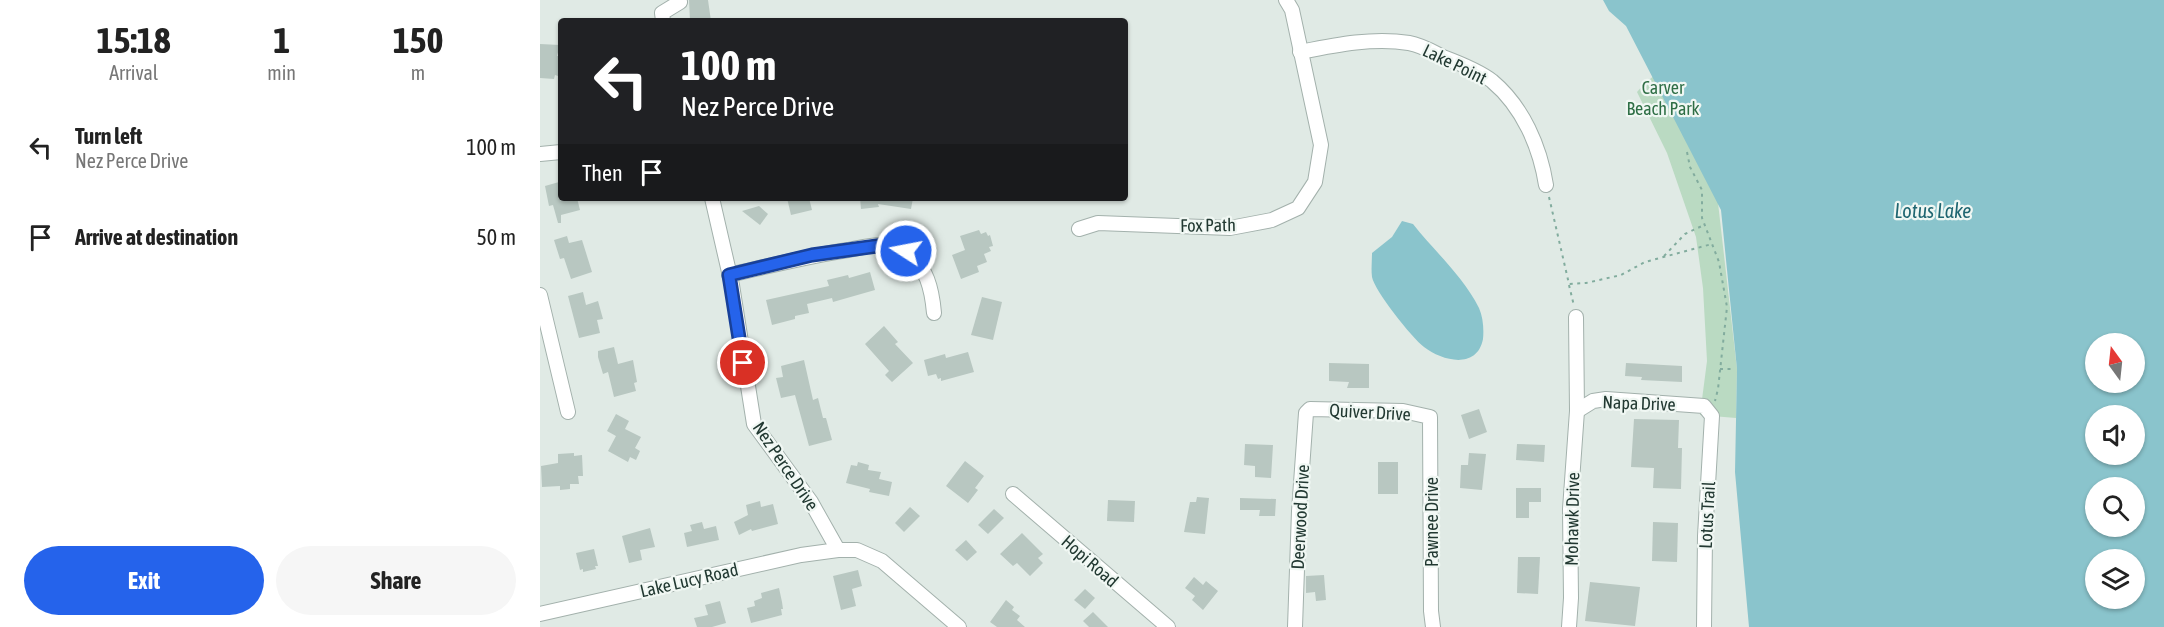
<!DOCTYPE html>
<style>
body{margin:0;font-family:"Asap Condensed",sans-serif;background:#f6f6f6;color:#222;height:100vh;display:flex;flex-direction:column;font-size:22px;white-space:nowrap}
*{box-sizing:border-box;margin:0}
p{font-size:20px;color:#767676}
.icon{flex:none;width:33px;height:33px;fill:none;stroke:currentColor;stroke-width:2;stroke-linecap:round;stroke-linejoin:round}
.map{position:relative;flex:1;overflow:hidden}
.sheet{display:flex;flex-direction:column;background:#fff;width:540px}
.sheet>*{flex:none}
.guide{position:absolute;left:18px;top:18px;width:570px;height:183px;border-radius:6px;box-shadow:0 2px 4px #0004;background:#202124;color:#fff;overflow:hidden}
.needle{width:39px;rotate:345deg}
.buttons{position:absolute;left:1545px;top:333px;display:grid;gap:12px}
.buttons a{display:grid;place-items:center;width:60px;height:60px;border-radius:50%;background:#fff;box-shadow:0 2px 4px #0004;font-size:30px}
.pin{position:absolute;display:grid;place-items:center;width:51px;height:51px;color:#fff;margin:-26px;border:3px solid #fff;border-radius:50%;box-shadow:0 2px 6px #0007}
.me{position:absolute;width:66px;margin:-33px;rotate:281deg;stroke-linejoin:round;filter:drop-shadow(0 0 4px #0008)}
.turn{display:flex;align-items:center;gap:21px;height:126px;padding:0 24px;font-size:27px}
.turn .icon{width:78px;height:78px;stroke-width:2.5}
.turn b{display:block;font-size:42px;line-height:51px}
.then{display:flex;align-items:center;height:57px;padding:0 24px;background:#0003;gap:12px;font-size:22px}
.eta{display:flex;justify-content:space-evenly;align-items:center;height:102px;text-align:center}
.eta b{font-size:36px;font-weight:700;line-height:42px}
.cta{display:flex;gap:12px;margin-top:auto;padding:12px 24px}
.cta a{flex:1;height:69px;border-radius:36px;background:#2563eb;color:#fff;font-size:24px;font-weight:700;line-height:69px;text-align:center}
.cta a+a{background:#f6f6f6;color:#222}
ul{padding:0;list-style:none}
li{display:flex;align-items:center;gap:18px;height:90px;padding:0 24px}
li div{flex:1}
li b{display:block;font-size:22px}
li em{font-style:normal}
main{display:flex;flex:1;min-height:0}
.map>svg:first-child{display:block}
.green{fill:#badac2}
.water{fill:#8ac4cc;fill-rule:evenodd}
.building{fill:#b8c7c1}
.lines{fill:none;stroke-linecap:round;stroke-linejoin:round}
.minor-casing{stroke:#a3b1ac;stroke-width:16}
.path{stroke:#82ac9e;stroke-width:2;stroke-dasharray:3 4.5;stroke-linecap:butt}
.minor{stroke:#fff;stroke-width:14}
.route-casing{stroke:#184099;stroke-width:15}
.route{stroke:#2563eb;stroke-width:10}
.labels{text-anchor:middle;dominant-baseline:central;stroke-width:4.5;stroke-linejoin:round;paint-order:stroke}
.street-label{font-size:18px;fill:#223932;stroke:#f0f7f3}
.park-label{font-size:18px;fill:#2e6e45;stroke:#f0f7f3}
.water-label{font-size:20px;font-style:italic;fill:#1f6671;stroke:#f0f7f3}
</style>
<main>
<section class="sheet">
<div class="eta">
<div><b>15:18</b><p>Arrival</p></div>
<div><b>1</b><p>min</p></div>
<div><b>150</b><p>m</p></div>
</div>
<ul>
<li><svg class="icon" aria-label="left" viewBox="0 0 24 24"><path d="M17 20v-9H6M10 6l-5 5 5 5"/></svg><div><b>Turn left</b><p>Nez Perce Drive</p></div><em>100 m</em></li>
<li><svg class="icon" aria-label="arrive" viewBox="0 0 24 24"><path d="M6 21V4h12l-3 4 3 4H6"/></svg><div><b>Arrive at destination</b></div><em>50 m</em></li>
</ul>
<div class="cta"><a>Exit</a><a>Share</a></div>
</section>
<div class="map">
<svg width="1624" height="627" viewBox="0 0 1624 627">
<rect width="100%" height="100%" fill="#e0eae5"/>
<polygon class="green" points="1121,70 1177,194 1197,369 1196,418 1160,415 1167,361 1163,288 1156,237 1127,153 1097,92 1104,84"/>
<g class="water">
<path d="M1063,0H1624V627H1209L1195,472L1197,369L1181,210L1086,26L1069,11ZM1556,344H1594V382H1556ZM1556,416H1594V454H1556ZM1556,488H1594V526H1556ZM1556,560H1594V598H1556Z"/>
<path d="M862,221L873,224C895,252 923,276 939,308C943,317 944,329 943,339C937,370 902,361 884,347C872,338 834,290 832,277C831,269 832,261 832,253L852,237Z"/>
</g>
<g class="building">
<polygon points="149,0 168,0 171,21 150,21"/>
<polygon points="0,44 20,45 17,56 21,56 21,59 18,76 15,75 14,79 0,78"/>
<polygon points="19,182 21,198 37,198 40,210 21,215 21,223 18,223 13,205 9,206 5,186"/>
<polygon points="247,198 269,198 272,210 251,215"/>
<polygon points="320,198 373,198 371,209 338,204 339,207 321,209"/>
<polygon points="219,206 228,214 220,225 202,211"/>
<polygon points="439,230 441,234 446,232 448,236 450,235 453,246 449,247 451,251 444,254 447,262 437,266 439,272 421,279 412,255 425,250 420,236"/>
<polygon points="27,236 29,243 42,240 52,272 31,279 24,258 20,259 14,240"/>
<polygon points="330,272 335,290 293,302 292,298 267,304 269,313 255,316 255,319 232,325 226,300 289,286 287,280 308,275 309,278"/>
<polygon points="43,292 46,305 58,301 63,319 57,320 60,333 39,338 28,296"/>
<polygon points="442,297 462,302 453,340 431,335"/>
<polygon points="344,326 358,342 355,344 373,363 352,382 345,375 349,371 325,344"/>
<polygon points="74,347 78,364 93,360 97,382 94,383 96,391 74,397 68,372 63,374 58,357 58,351"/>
<polygon points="428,352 434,372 401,381 401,378 398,379 396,374 388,376 384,360 405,354 406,358"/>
<polygon points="264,360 273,400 278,398 283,418 286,418 292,440 269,446 255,395 241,398 236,378 243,377 241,366"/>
<polygon points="789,363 829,364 829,388 807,388 809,382 789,381"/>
<polygon points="1086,363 1142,366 1142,382 1101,380 1102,377 1085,376"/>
<polygon points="939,409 947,432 929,439 921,415"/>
<polygon points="76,414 89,421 85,429 101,437 95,448 100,451 96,460 90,457 88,462 68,451 76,436 67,431"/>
<polygon points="1094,419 1139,420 1138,448 1142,448 1141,489 1113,488 1114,468 1091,467"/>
<polygon points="705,444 733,445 731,478 715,477 715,466 704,465"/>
<polygon points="977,444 1005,445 1004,462 976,460"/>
<polygon points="34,453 34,456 42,455 43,476 38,476 39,484 30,484 30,489 20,490 20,486 2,487 1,466 18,463 18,454"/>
<polygon points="929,453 946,454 942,490 920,488 921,465 928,465"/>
<polygon points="425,461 444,476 435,488 438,490 428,503 406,486"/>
<polygon points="318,462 329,465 328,470 341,472 339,479 352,482 349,496 329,492 330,489 306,483 311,465 317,466"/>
<rect x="838" y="462" width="20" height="32"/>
<polygon points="976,488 1001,488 1001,502 989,502 989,518 976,518"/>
<polygon points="657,497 669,498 665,534 644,532 650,502 656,502"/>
<polygon points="700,498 736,499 735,516 719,516 720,510 700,510"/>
<polygon points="568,500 595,501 594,522 567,521"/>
<polygon points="220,501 221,507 233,504 238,524 212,531 211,529 199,535 194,522 208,515 206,505"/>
<polygon points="370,507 380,516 364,532 355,523"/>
<polygon points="454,509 464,518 448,534 438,525"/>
<polygon points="162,522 164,529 176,526 179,540 147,547 144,533 152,531 150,525"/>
<polygon points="1113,522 1138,523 1137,562 1112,561"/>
<polygon points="110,528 115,547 100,550 102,560 89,563 82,536"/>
<polygon points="482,533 503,554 498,558 503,563 490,576 477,563 473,566 460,554"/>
<polygon points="426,540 437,552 427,561 415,550"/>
<polygon points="54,549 58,566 55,566 56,569 43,572 43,569 40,570 36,553"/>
<polygon points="978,557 1000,557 998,594 977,593"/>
<polygon points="318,570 322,586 312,589 316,606 301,610 293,576"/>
<polygon points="784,575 786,600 776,601 775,592 766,593 766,576"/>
<polygon points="654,577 663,585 666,581 678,591 663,610 652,600 655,596 645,588"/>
<polygon points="1050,582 1100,587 1095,626 1045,621"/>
<polygon points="239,588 242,602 243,609 241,609 242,615 211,623 207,608 215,606 214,601 222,598 221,593"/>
<polygon points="545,589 555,598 545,609 534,600"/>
<polygon points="466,600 474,607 472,610 480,616 477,620 485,627 457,627 450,622"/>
<polygon points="180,601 186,623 172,627 157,627 154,618 168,615 165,605"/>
<polygon points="553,612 568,627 549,627 543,621"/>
</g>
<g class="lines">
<g class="minor-casing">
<g id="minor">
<polyline points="123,21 122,13 140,2"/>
<path d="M760,52C795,45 833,37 869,43C881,45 893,52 903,57C919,63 939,71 952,81C983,107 1000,147 1006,185"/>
<polyline points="0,154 21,152"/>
<polyline points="172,198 192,285 214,424 271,502 298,550 317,550 342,561 419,627"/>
<polyline points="539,229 558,223 690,228 732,220 758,208 775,182 781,145 752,10 746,0"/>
<path d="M189,275C229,266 268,256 308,250C319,248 333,244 344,245C352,245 360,248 366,252C387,266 392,290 394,313"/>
<polyline points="0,295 28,412"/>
<polyline points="1037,411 1053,401 1066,399 1164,406 1172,416 1165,536 1164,627"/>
<polyline points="473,494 628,627"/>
<polyline points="0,614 261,555 298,550"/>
<polyline points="755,627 759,511 766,413 770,409 863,411 890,417 891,611 893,627"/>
<polyline points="1029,627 1031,598 1030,509 1037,411 1036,317"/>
</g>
</g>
<g class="path">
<polyline points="1147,152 1150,167 1162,190 1162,218 1179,262 1187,307 1178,389 1175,401"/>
<polyline points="1009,197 1029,284 1046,283 1081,275 1105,262 1172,244"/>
<polyline points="1124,256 1145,234 1164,225"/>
<polyline points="1029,285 1034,306"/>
<polyline points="1180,369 1193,369"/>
</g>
<use href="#minor" class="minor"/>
</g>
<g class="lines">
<g class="route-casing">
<polyline id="route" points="203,363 189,275 272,255 344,245 366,251"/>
</g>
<use href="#route" class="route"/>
</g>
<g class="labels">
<g class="street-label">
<text transform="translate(915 64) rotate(26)">Lake Point</text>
<text transform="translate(668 225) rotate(-1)">Fox Path</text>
<text transform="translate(1099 403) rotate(2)">Napa Drive</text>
<text transform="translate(830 412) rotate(3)">Quiver Drive</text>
<text transform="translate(246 466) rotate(56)">Nez Perce Drive</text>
<text transform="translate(1167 515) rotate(-87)">Lotus Trail</text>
<text transform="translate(760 517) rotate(-87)">Deerwood Drive</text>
<text transform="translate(1032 519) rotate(-89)">Mohawk Drive</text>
<text transform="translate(891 522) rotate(-90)">Pawnee Drive</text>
<text transform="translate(550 561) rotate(41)">Hopi Road</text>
<text transform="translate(149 580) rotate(-13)">Lake Lucy Road</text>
</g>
<g class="park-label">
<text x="1123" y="87">Carver<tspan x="1123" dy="21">Beach Park</tspan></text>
</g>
<g class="water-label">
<text x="1393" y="210">Lotus Lake</text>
</g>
</g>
</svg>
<div class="buttons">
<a><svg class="needle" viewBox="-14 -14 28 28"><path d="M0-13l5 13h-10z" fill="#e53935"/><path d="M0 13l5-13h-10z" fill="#767676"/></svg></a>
<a><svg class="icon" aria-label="sound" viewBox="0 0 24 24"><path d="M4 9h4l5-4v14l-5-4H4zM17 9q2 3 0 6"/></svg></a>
<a><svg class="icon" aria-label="search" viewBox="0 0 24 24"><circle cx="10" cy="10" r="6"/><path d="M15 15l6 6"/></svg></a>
<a><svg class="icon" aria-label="layers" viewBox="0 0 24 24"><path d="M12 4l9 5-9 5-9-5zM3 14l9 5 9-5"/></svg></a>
</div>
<div class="pin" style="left:203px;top:363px;background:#d93025"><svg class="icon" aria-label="arrive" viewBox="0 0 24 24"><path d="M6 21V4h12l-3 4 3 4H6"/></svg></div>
<svg class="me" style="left:366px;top:251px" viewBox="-20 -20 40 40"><circle r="17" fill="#2563eb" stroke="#fff" stroke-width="3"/><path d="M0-11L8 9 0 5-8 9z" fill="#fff"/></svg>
<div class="guide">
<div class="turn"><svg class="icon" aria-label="left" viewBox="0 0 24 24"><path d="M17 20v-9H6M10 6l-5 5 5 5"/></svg><div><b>100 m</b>Nez Perce Drive</div></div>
<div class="then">Then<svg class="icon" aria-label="arrive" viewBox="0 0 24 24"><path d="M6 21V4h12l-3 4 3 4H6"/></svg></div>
</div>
</div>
</main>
